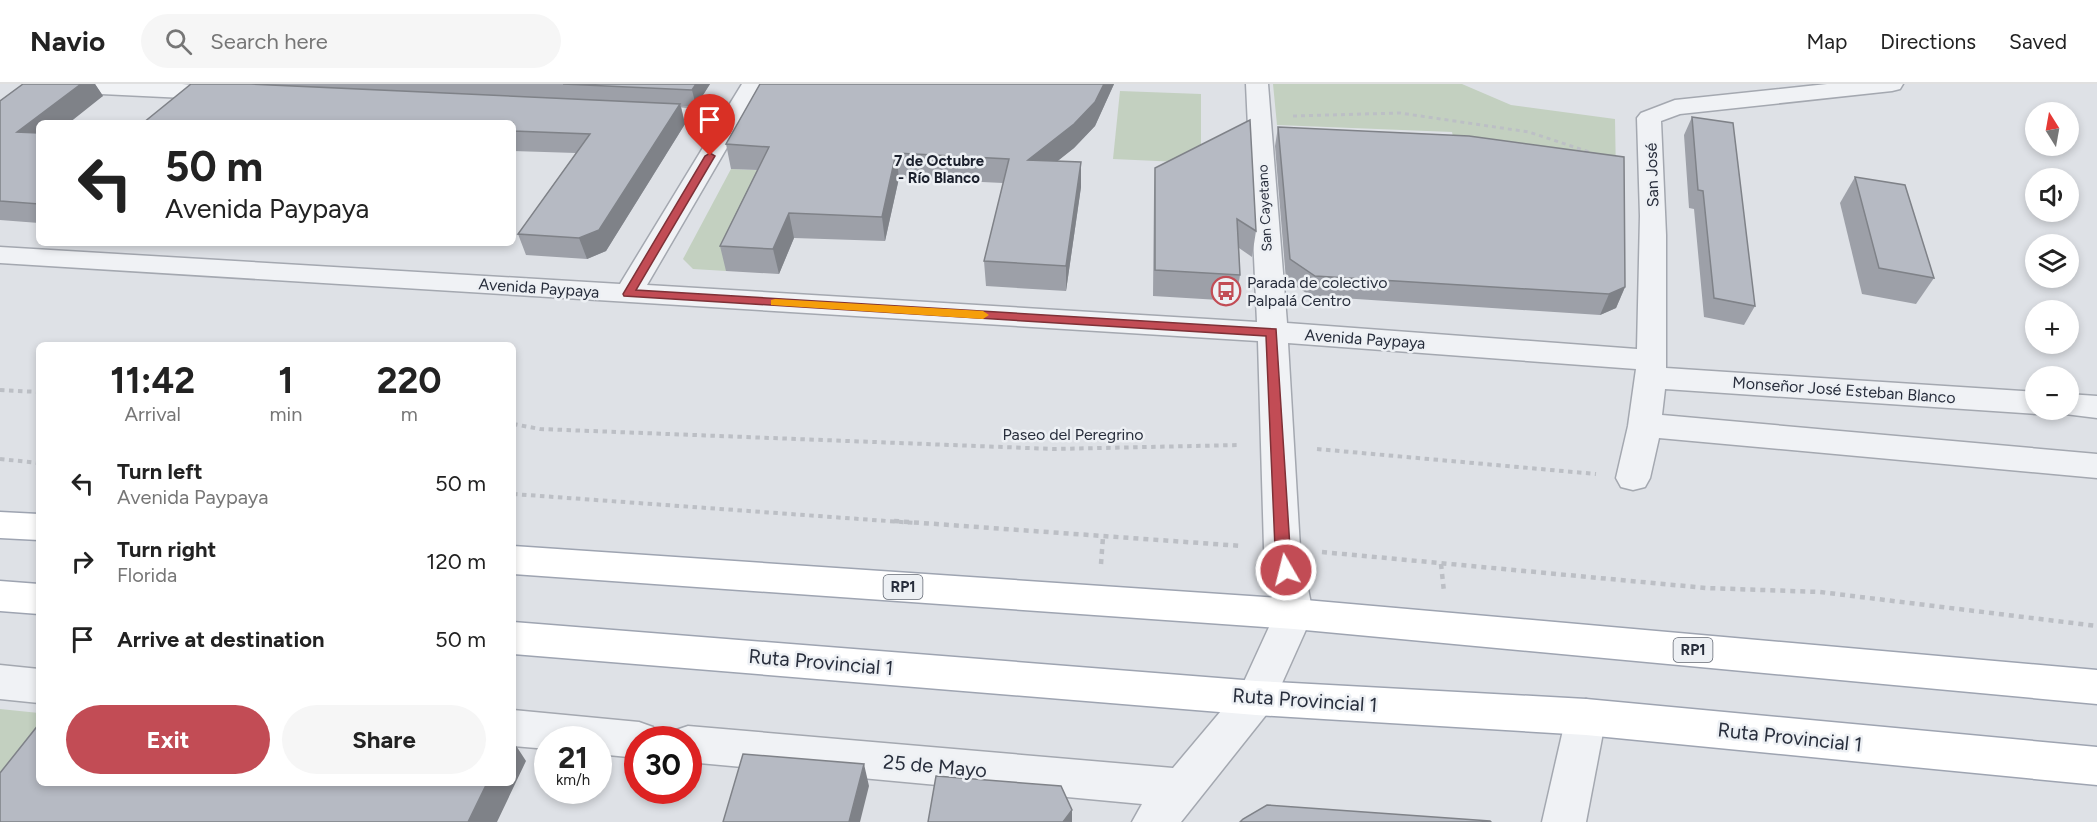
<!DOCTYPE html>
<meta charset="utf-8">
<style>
body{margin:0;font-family:Figtree,sans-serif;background:#f6f6f6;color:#222;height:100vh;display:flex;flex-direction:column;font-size:22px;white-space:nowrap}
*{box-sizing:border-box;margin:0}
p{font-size:20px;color:#767676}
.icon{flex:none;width:33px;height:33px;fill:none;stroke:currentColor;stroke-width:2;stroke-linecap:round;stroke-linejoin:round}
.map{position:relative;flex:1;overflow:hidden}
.details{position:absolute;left:36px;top:258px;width:480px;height:444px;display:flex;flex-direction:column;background:#fff;border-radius:9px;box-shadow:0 3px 9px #0003}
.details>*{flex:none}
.guide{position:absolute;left:36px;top:36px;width:480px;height:126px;border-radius:9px;box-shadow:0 3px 9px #0003;background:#fff;color:#222;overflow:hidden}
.needle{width:39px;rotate:349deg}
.controls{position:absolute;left:2025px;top:18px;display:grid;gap:12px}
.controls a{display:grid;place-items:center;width:54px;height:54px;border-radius:50%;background:#fff;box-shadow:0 3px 9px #0003;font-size:30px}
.speed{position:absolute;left:534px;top:642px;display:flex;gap:12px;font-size:30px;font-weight:700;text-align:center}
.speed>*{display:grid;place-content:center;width:78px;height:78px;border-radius:50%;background:#fff;box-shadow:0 3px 9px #0003;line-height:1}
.speed small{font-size:15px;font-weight:400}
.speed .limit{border:9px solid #d22;background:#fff;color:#111}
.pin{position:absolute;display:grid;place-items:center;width:51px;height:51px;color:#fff;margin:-62px -26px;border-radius:50% 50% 50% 0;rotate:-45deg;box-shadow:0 0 6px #0007}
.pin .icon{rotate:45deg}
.me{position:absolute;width:66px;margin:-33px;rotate:352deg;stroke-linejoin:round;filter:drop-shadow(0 0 4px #0008)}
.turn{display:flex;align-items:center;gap:21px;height:126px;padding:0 30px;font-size:27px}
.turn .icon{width:78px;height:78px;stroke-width:2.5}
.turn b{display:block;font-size:42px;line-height:51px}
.eta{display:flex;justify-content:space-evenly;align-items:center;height:102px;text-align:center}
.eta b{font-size:36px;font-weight:700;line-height:42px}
.cta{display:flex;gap:12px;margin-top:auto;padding:12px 30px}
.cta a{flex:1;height:69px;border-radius:36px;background:#c24c55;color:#fff;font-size:24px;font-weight:700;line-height:69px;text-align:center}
.cta a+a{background:#f6f6f6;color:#222}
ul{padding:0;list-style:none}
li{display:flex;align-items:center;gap:18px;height:78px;padding:0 30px}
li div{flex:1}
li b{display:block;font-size:22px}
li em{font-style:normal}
header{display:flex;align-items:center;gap:36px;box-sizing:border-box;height:84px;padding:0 30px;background:#fff;border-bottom:2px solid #e0e0e0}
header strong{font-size:28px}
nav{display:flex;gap:33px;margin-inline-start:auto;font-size:21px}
.search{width:420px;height:54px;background:#f6f6f6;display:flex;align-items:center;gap:15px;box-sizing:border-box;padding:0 21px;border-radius:33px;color:#767676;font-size:22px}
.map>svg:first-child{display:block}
.green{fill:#c3d0c0}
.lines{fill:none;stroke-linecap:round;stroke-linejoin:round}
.minor-casing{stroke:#a4a8b0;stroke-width:3}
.primary-casing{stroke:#9ea4b1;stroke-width:3}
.path-far2{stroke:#bcbfc5;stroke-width:3;stroke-dasharray:4 4;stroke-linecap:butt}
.path-far1{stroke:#bcbfc5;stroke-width:4;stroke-dasharray:4.5 4.5;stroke-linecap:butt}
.path{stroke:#bcbfc5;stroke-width:4.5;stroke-dasharray:5 5;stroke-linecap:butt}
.minor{fill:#f0f2f5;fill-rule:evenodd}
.primary{fill:#fff;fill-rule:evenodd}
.wall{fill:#9da0a8}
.shaded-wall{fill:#7f8288}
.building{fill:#b6bac3;stroke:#7f8288;stroke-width:1.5}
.route{fill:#c24c55;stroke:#7e3137;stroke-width:1.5}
.slow{fill:#f59e0b}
.labels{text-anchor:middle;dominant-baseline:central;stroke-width:5;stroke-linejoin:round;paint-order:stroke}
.far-street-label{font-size:14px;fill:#282e3c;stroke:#edf0f4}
.far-neighbourhood-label{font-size:15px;font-weight:bold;fill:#1b202d;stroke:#edf0f4}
.shield{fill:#edf0f4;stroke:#636873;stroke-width:1.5}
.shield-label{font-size:15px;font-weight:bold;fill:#282e3c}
.street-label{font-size:16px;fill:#282e3c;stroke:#edf0f4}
.poi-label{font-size:16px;fill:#282e3c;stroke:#edf0f4;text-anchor:start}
.near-street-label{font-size:20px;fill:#282e3c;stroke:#edf0f4}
</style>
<header>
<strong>Navio</strong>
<div class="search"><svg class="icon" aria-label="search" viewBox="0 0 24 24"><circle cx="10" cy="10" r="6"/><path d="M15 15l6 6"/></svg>Search here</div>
<nav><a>Map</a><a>Directions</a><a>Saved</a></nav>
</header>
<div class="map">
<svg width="2097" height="738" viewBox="0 0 2097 738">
<rect width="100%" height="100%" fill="#dee1e6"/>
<g class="green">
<polygon points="1273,0 1462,0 1511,21 1615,35 1616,93 1457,71 1452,48 1277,41"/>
<polygon points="1120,7 1201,10 1201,79 1113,75"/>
<polygon points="731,85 773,87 726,187 693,185 683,175"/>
<polygon points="0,625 39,629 39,699 0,738"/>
</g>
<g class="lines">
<g class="minor-casing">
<g id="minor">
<polygon points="28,0 182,0 234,4 238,9 234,14 226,16 39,7 31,5"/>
<polygon points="742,0 764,0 647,201 1257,238 1246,0 1268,0 1287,239 1637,265 1640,132 1637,34 1641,29 1675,16 1827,0 1903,0 1900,5 1892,7 1680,30 1661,37 1666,151 1666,284 2036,308 2036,326 2047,327 2036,330 1665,305 1662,331 2097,370 2097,394 1659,354 1650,394 1645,403 1633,406 1621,403 1616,394 1628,342 1636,285 1288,259 1300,464 1313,530 1270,626 1181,738 1132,738 1142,720 688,678 688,656 670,656 673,647 688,642 1173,684 1242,602 1275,530 1264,464 1258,257 0,179 0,163 620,200 718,39 637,35 629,33 625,28 629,23 637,21 726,26"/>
<polygon points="2068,310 2097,312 2097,334 2057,329 2055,326 2068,326"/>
<polygon points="0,581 39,585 39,619 0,615"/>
<polygon points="1586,615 1600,620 1606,633 1586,738 1542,738 1566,633 1572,620"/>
<polygon points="513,626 639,638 653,643 659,656 638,656 638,674 598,670 598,656 548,656 548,665 513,662"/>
</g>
</g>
<g class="primary-casing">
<g id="primary">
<polygon points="0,428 39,430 39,456 0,454"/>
<polygon points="513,462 1294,515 2097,586 2097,620 1294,545 513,490"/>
<polygon points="0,497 39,500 39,530 0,527"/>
<polygon points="513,538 1256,597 1586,615 2097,663 2097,701 1586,651 1256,631 513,570"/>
</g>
</g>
<polyline class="path-far2" points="1293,32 1400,29 1529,48 1595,70"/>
<g class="path-far1">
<polyline points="0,306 39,308"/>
<polyline points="513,340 540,345 1054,365 1240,361"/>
<polyline points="1317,365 1596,390"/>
<polyline points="0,375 39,379"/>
<polyline points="513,410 915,439"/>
</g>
<g class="path">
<polyline points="894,437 1242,462"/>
<polyline points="1322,468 1706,504 1820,508 2097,542"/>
<polyline points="1101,480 1103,453"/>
<polyline points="1441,480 1444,508"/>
</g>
<use href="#minor" class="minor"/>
<use href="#primary" class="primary"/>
</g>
<g class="wall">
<polygon points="23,0 95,0 103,12 39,39 39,139 0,136 0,17"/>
<polygon points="191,0 710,0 696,22 681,22 685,40 606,167 587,175 526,171 518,150 576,69 513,67 513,39"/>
<polygon points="760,0 1114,0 1095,42 1074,64 1057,77 1081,103 1066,207 986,202 984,177 1003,99 899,94 885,157 794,154 779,190 726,187 720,162 757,86 731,85 726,60"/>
<polygon points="1692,33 1755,222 1744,241 1704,233 1694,125 1689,124 1684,51"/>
<polygon points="1278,43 1625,203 1616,224 1600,231 1311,212 1286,196 1275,62"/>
<polygon points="1155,84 1256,147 1252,173 1239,164 1240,191 1236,217 1153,212 1154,109"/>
<polygon points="1855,93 1934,194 1916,220 1862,210 1840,119"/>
</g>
<g class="shaded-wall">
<polygon points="81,0 95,0 103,12 69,39 39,39 39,62 17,48"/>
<polygon points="696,0 710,0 696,22 692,6"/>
<polygon points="1104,0 1114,0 1095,42 1074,64 1029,100 1028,76"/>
<polygon points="680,20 685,40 606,167 587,175 579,154"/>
<polygon points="896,69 899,94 885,157 882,133"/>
<polygon points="1081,78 1081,103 1066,207 1066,182"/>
<polygon points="789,129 794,154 779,190 773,165"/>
<polygon points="1625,203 1616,224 1600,231 1609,210"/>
<polygon points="513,657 526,677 497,738 468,738 487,699 513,699"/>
<polygon points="864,680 869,702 860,738 849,738"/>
<polygon points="1072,726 1072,738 1063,738"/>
</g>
<g class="building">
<polygon points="23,0 81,0 17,48 39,49 39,120 0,117 0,17"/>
<polygon points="191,0 251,0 680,20 599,146 579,154 518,150 590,50 513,47 513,39 143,39"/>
<polygon points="563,0 696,0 692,6"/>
<polygon points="760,0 1104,0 1095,18 1074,40 1028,76 1081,78 1066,182 984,177 1009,75 896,69 882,133 789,129 773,165 720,162 769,63 726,60"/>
<polygon points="1692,33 1733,39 1755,222 1714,214 1703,107 1698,106"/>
<polygon points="1250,36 1256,147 1237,135 1240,191 1155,186 1155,84"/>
<polygon points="1278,43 1469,52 1624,73 1625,203 1609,210 1315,192 1290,175"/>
<polygon points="1855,93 1905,101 1934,194 1879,184"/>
<polygon points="39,640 39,699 487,699 468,738 0,738 0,689"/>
<polygon points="743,670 864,680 849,738 723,738"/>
<polygon points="936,692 1061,702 1072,726 1063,738 928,738"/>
<polygon points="1267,721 1490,737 1491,738 1240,738 1243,735"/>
</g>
<polygon class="route" points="710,69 715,72 636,206 1276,245 1290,464 1294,486 1291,490 1281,490 1275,464 1266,252 624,212 623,210 705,72"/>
<polygon class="slow" points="775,215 983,227 989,231 983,235 771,221 771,216"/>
<defs>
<g id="bus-ring" transform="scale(1.5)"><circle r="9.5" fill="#edf0f4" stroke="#c24c55" stroke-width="1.5"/><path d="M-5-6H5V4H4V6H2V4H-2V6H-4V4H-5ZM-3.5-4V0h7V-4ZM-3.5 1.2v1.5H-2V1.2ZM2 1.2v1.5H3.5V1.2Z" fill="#c24c55"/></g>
</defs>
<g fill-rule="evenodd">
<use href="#bus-ring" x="1226" y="207"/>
</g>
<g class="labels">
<g class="far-street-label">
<text transform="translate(1265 124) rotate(-93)">San Cayetano</text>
</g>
<g class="far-neighbourhood-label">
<text x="939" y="77">7 de Octubre<tspan x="939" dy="17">- Río Blanco</tspan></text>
</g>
<g class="shield">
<rect x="883.5" y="491" width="39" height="24" rx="4.5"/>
<rect x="1673.5" y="554" width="39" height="24" rx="4.5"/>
</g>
<g class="shield-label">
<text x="903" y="503">RP1</text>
<text x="1693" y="566">RP1</text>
</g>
<g class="street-label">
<text transform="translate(1652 91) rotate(-92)">San José</text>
<text transform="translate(539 204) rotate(4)">Avenida Paypaya</text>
<text transform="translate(1365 255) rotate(4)">Avenida Paypaya</text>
<text transform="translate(1844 306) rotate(4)">Monseñor José Esteban Blanco</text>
<text x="1073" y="350">Paseo del Peregrino</text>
</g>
<g class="poi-label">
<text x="1247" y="198">Parada de colectivo<tspan x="1247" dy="18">Palpalá Centro</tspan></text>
</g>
<g class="near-street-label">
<text transform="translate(821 578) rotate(5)">Ruta Provincial 1</text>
<text transform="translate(1305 616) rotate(4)">Ruta Provincial 1</text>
<text transform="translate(1790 653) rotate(6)">Ruta Provincial 1</text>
<text transform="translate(935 682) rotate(5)">25 de Mayo</text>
</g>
</g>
</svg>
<div class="controls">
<a><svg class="needle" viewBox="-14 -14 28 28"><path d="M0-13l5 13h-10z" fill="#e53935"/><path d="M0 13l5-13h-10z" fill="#767676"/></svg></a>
<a><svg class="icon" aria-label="sound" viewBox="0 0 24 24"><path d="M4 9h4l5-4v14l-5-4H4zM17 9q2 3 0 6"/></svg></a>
<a><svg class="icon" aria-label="layers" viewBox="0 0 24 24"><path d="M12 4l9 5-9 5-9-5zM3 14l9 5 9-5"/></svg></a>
<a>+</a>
<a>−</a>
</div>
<div class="speed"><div>21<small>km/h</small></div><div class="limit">30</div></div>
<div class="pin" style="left:710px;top:72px;background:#d93025"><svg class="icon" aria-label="arrive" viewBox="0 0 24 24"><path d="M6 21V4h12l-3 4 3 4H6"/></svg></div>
<svg class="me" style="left:1286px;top:486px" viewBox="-20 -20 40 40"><circle r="17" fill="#c24c55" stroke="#fff" stroke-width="3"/><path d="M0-11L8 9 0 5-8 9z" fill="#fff"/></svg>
<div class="guide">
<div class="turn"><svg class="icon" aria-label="left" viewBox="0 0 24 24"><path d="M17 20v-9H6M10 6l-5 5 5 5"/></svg><div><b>50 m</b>Avenida Paypaya</div></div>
</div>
<section class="details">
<div class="eta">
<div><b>11:42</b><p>Arrival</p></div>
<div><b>1</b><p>min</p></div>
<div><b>220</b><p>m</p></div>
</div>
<ul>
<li><svg class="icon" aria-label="left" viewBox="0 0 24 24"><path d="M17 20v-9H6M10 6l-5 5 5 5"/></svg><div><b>Turn left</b><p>Avenida Paypaya</p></div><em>50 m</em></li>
<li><svg class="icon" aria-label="right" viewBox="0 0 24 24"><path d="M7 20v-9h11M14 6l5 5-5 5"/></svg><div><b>Turn right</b><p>Florida</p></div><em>120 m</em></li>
<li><svg class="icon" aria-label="arrive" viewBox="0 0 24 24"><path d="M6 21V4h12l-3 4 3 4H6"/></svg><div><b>Arrive at destination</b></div><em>50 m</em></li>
</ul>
<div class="cta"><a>Exit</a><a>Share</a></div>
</section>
</div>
